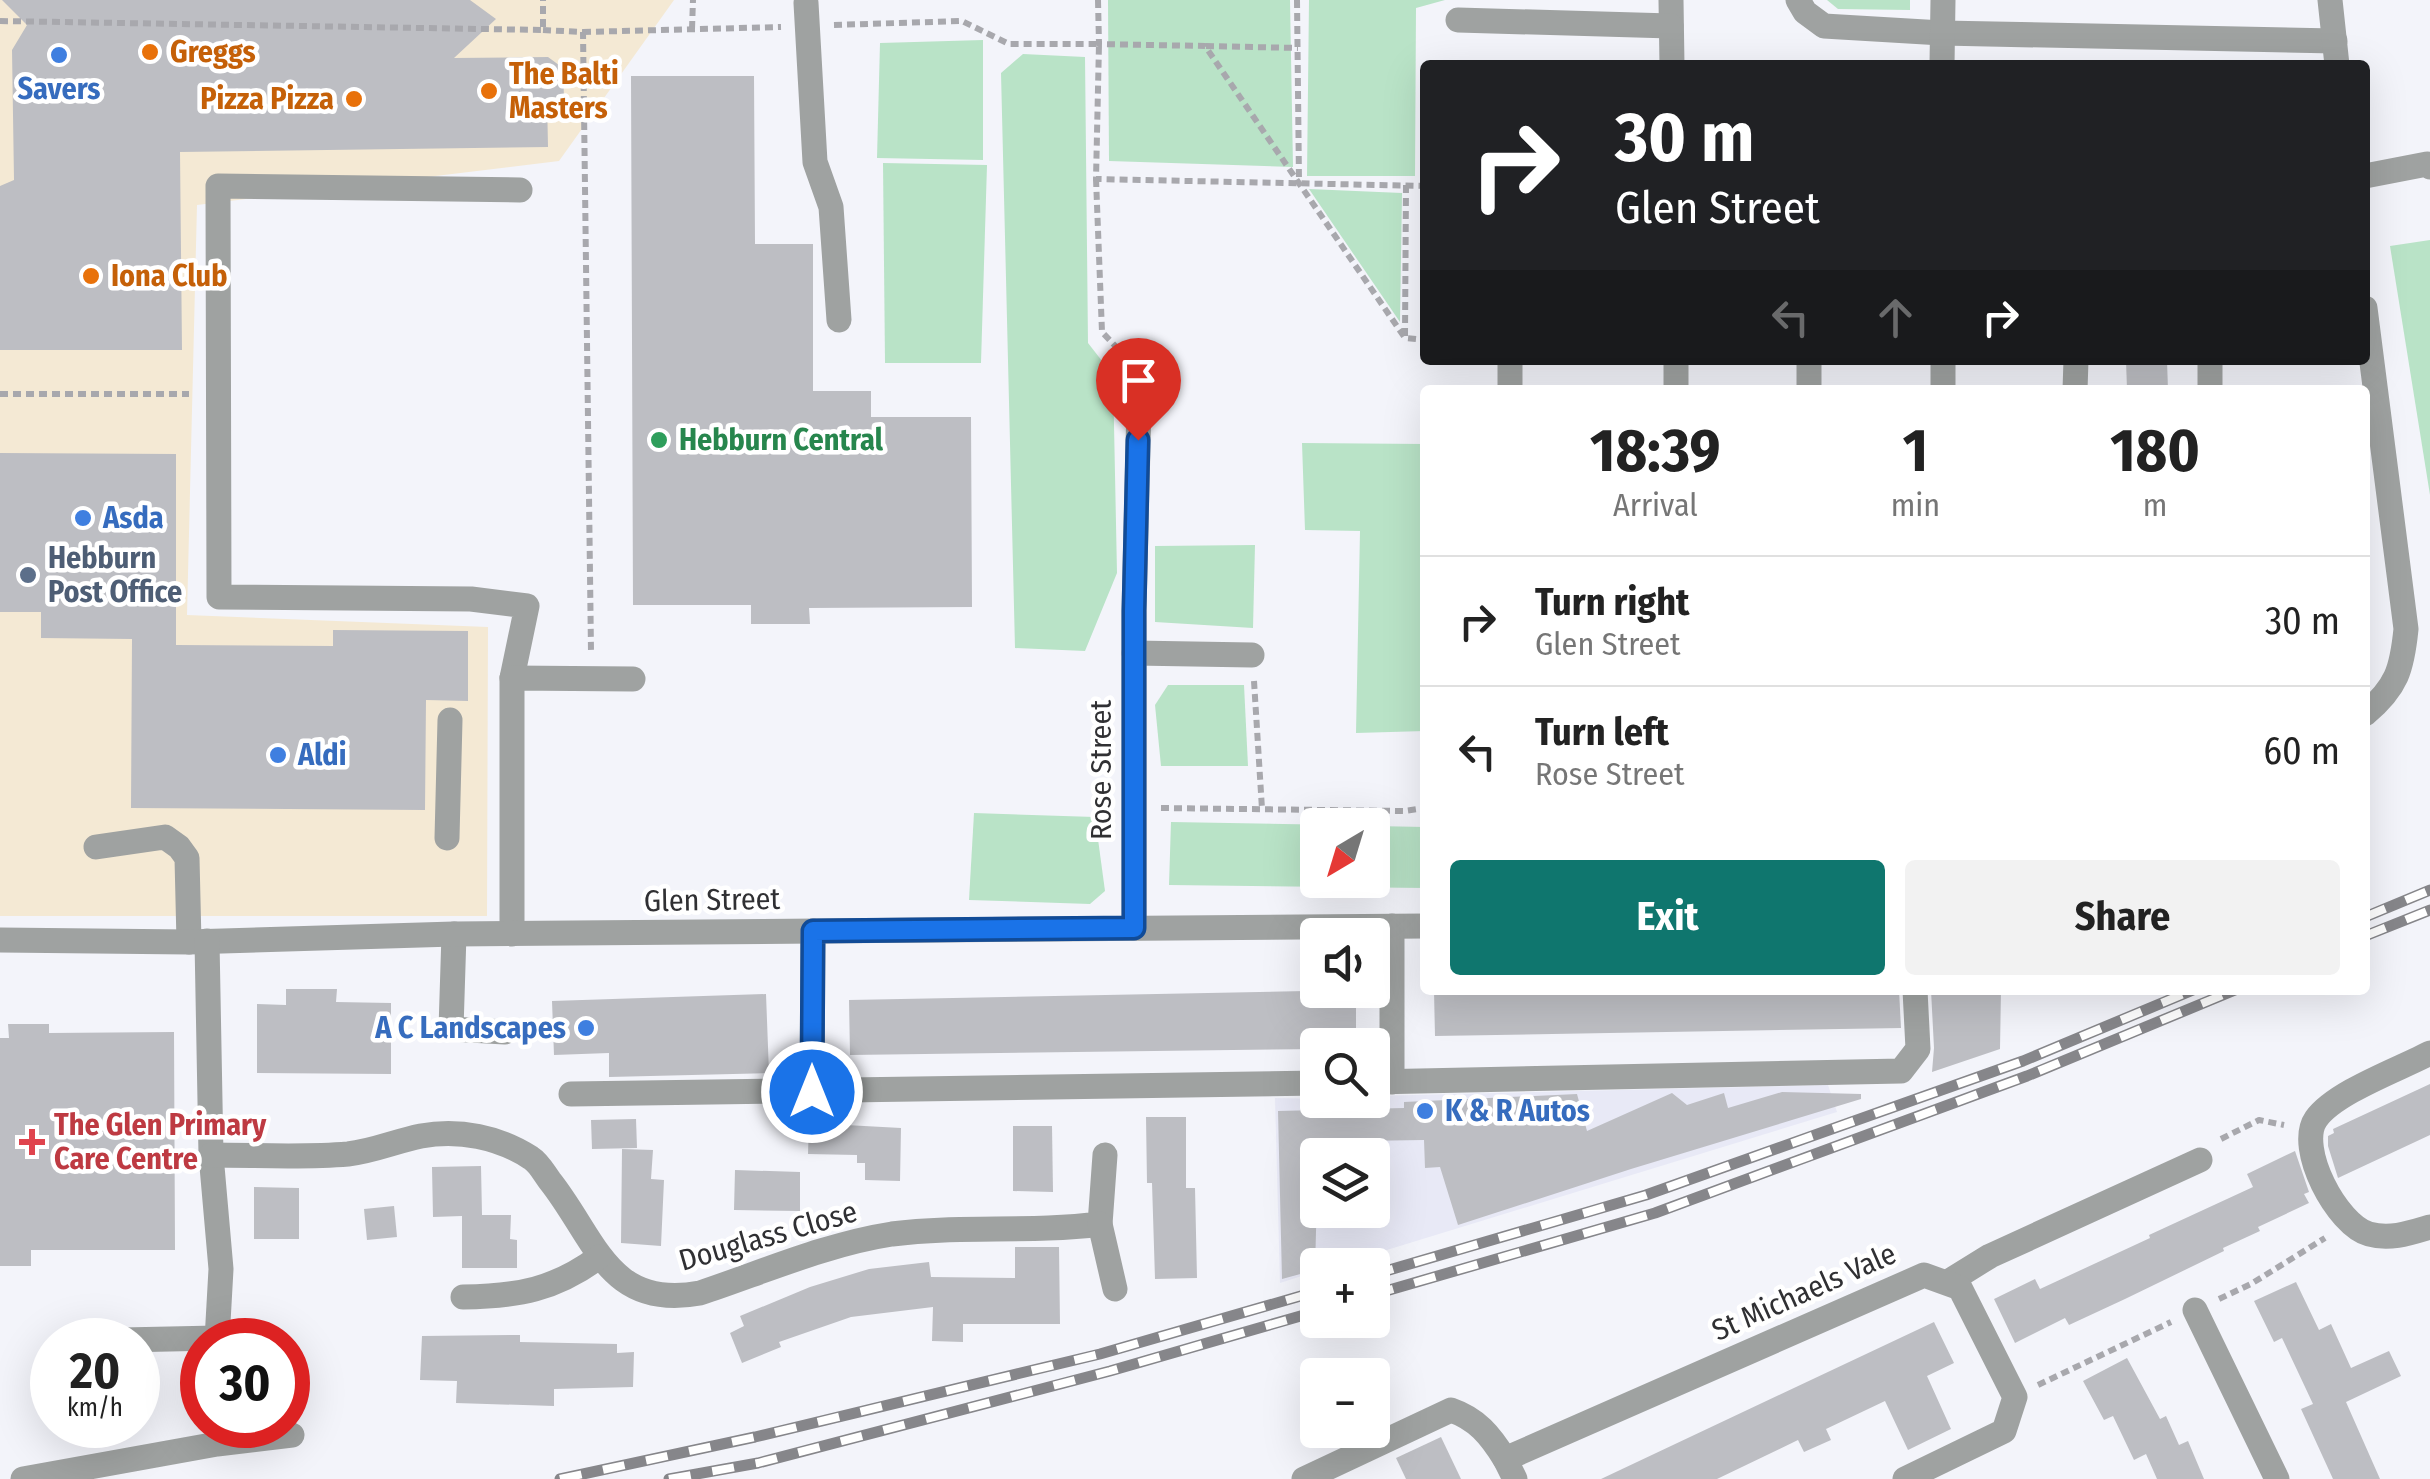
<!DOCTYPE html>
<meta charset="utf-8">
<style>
body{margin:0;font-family:"Fira Sans Condensed",sans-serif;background:#f2f2f2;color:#222;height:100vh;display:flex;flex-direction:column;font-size:38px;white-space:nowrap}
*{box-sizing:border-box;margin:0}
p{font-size:32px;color:#767676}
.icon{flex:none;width:55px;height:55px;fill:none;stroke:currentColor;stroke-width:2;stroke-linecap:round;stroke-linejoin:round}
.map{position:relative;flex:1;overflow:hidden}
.panel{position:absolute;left:1420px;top:385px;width:950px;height:610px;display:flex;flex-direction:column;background:#fff;border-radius:10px;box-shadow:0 10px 40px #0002}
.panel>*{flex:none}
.top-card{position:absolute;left:1420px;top:60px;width:950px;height:305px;border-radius:10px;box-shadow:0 10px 40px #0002;background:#202124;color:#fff;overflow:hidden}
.needle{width:65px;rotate:218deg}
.tools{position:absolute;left:1300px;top:808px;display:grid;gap:20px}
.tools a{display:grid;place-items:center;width:90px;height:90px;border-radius:10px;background:#fff;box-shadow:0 10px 40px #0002;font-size:50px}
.speed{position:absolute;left:30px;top:1318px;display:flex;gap:20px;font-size:50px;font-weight:700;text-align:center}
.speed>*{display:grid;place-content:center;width:130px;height:130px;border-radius:50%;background:#fff;box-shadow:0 10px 40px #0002;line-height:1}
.speed small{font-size:25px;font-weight:400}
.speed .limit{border:15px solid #d22;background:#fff;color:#111}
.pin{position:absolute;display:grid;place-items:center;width:85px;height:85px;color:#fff;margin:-102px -42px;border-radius:50% 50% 50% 0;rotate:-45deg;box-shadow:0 0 10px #0007}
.pin .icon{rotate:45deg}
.me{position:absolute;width:110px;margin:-55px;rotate:0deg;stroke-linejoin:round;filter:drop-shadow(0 0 8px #0008)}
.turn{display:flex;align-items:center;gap:35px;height:210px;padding:0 30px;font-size:45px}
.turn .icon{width:130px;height:130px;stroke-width:2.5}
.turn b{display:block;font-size:70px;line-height:85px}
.lanes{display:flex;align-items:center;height:95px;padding:0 30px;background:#0003;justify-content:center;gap:50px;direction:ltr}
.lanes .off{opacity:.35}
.eta{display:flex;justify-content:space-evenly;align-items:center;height:170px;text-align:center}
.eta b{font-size:60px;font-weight:700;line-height:70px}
.button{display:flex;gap:20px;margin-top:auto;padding:20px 30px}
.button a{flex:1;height:115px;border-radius:10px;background:#0f766e;color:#fff;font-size:40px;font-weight:700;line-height:115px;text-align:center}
.button a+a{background:#f2f2f2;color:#222}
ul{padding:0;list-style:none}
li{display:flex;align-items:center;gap:30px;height:130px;padding:0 30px;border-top:2px solid #e0e0e0}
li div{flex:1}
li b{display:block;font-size:38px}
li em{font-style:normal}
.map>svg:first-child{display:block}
.commercial{fill:#f4e9d4}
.built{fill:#e8e9f6;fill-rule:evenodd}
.green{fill:#b9e3c7}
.building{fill:#bdbec3}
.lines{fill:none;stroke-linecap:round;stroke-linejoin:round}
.path{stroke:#a8a8ad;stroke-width:6;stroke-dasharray:8 5;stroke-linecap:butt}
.minor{stroke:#9fa2a1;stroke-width:25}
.rail-casing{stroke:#86868a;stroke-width:11}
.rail{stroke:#fff;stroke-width:8;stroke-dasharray:22;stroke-linecap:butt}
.route-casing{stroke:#114b97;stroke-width:25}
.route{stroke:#1a73e8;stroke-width:18}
.food-dot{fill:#e8710a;stroke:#fff;stroke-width:4}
.shop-dot{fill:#3f7fe0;stroke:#fff;stroke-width:4}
.leisure-dot{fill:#2e9e5b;stroke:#fff;stroke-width:4}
.service-dot{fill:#5c6f8a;stroke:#fff;stroke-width:4}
.health-dot{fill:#e0444e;stroke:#fff;stroke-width:4}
.labels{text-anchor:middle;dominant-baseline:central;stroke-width:9;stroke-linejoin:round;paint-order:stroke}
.food-label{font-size:30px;font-weight:bold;fill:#c56008;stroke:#fff;text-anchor:start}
.shop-label{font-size:30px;font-weight:bold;fill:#366cbe;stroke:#fff;text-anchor:start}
.leisure-label{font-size:30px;font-weight:bold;fill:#27864d;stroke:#fff;text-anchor:start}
.service-label{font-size:30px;font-weight:bold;fill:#4e5e75;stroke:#fff;text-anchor:start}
.street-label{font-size:30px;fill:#303033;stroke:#fff}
.health-label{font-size:30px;font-weight:bold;fill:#be3a42;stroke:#fff;text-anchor:start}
</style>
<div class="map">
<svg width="2430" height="1479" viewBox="0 0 2430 1479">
<rect width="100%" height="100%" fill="#f3f4fa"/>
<polygon class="commercial" points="0,0 674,0 559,161 197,205 187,615 488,627 487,916 0,916"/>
<path class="built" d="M1828,1085L1837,1112L1338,1265H1318L1317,1271L1280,1283L1275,1098L1372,1100L1373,1096ZM1318,1155H1372V1210H1318Z"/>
<g class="green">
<polygon points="1108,0 1290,0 1293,167 1109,161"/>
<polygon points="1309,0 1445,0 1416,8 1415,176 1307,176"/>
<polygon points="1827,0 1910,0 1910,10 1838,9"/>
<polygon points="983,40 983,160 877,158 880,43"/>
<polygon points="1023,54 1085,57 1088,343 1113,375 1117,573 1085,651 1015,648 1001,73"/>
<polygon points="883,163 987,165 981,363 885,363"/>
<polygon points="1309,189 1402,193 1400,322"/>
<polygon points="2430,240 2430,495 2390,246"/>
<polygon points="1302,443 1425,444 1425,731 1356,733 1360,531 1305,530"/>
<polygon points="1255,545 1253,628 1155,622 1155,546"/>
<polygon points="1168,685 1244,685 1248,766 1161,766 1155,705"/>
<polygon points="974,813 1095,817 1105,891 1090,904 969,900"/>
<polygon points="1171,822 1338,825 1318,825 1318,880 1372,880 1373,826 1425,827 1425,888 1169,885"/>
</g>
<g class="building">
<polygon points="2,0 470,0 496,19 454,58 548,57 563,68 564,98 547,98 548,147 180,152 182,350 0,350 0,186 14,180 12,50 27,25"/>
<polygon points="631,76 754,76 755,244 813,244 813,391 871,391 871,417 971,417 972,607 809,608 810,624 751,624 751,605 633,605"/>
<polygon points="2126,360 2167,360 2168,390 2127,390"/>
<polygon points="0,453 176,454 176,645 333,646 333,630 468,631 468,701 426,700 425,810 131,808 132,639 41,638 41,612 0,612"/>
<polygon points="286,989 337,989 336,1002 391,1003 391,1074 257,1073 257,1004 286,1005"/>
<polygon points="1356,990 1356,1045 1318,1045 1318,1049 850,1055 849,1000"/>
<polygon points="1434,990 1899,990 1901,1028 1435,1036"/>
<polygon points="1931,990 2001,990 2000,1049 1932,1072 1934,1048"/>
<polygon points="766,994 769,1073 609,1077 609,1053 554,1055 552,1001"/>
<polygon points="8,1024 49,1024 49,1033 174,1032 175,1250 31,1250 31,1266 0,1266 0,1038 9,1038"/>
<polygon points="2430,1084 2430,1135 2338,1178 2328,1146 2328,1136 2334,1133 2333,1129"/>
<polygon points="1782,1092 1861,1094 1861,1099 1631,1169 1458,1225 1440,1167 1425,1168 1424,1140 1359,1141 1360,1155 1318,1155 1315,1270 1282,1279 1278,1111 1404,1108 1404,1102 1577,1094 1587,1131 1672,1093 1687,1105 1724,1093 1728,1108"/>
<polygon points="1146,1117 1186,1117 1186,1188 1195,1188 1197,1278 1155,1279 1152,1183 1147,1183"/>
<polygon points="636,1119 637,1148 592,1149 591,1120"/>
<polygon points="809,1123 901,1128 900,1181 865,1180 865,1163 857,1163 857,1155 808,1154"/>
<polygon points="1013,1126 1052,1126 1053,1192 1013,1191"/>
<polygon points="622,1149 653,1150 651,1179 664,1180 661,1246 621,1243"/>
<polygon points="2295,1151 2309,1192 2304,1194 2309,1203 2258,1227 2260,1231 2223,1248 2224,1251 2125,1299 2069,1325 2065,1318 2015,1343 1994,1299 2035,1279 2040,1289 2150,1238 2149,1235 2253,1187 2247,1174"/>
<polygon points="481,1166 482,1215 511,1215 510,1239 517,1240 517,1268 462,1268 462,1216 433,1217 432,1167"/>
<polygon points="735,1170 800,1172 800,1211 734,1210"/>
<polygon points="254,1187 299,1188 299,1239 254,1239"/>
<polygon points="394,1206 397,1237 367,1240 364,1209"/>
<polygon points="1015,1247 1059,1247 1060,1324 963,1324 963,1342 932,1341 933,1307 851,1317 779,1342 781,1347 742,1363 730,1333 744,1326 740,1316 810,1287 869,1269 929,1262 931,1277 1015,1278"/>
<polygon points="2296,1282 2319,1330 2331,1324 2351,1368 2389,1351 2401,1376 2346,1402 2380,1479 2333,1479 2301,1409 2313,1404 2282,1338 2274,1342 2254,1301"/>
<polygon points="1934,1322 1954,1363 1927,1376 1951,1429 1908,1450 1885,1401 1826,1429 1831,1440 1804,1452 1798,1440 1717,1479 1601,1479"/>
<polygon points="520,1335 520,1342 617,1344 617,1353 634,1352 633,1387 554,1389 554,1406 456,1403 457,1381 420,1380 422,1336"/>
<polygon points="2127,1358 2160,1419 2166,1416 2179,1445 2188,1441 2204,1479 2157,1479 2146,1454 2134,1460 2113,1416 2104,1420 2083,1381"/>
<polygon points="1441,1437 1461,1479 1406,1479 1396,1458"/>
</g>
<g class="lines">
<g class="path">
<polyline points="1098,0 1099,44 1205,46 1405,338 1425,340"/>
<polyline points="1297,0 1299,181"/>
<polyline points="0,21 543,30 543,0"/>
<polyline points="834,25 962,21 1009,44 1099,44 1096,179 1425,186"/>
<polyline points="692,29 693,0"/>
<polyline points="543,30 583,32 591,651"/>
<polyline points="583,32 781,27"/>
<polyline points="1206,46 1298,48"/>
<polyline points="1096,179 1102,332 1138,370 1138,379"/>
<polyline points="1405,336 1406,185"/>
<polyline points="0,394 189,394"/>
<polyline points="1254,681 1262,809"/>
<polyline points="1161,808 1404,811 1425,808"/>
<polyline points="2221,1139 2259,1120 2284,1125"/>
<polyline points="2219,1299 2251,1284 2325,1238"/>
<polyline points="2038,1385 2171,1322"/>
</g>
<g class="minor">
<polyline points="1671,0 1672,65"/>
<polyline points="1798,0 1805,12 1824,26 1942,33 2335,41"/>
<polyline points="2330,0 2337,65"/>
<polyline points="806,3 815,162 831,207 839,320"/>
<polyline points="1458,20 1671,26"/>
<polyline points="1942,65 1943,0"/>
<polyline points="2365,176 2427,164 2430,167"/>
<path d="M2365,308L2406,629C2402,669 2397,687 2365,714"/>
<polyline points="1676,360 1676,390"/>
<polyline points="1809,360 1809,390"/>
<polyline points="2210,360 2210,390"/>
<polyline points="1510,390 1510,360"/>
<polyline points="1943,390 1943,360"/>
<polyline points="2075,390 2076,360"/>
<polyline points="1134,653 1252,655"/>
<polyline points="512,678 527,606 471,599 219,597 218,186 520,190"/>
<polyline points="447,838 450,720"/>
<polyline points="96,847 165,837 179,847 187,858 189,942"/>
<polyline points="1134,928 1134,611 1139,405"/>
<polyline points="454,934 451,1029 505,1032"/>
<polyline points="512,934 512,678 633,679"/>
<polyline points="0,940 189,942 454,934 1425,926"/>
<polyline points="207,941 211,1155 221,1269 217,1340"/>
<path d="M2430,1053C2400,1069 2335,1092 2316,1119C2296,1148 2337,1225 2369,1234C2390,1240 2410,1233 2430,1227"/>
<polyline points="1372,1082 1901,1071 1918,1049 1915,990"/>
<polyline points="1392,1082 1392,926"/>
<polyline points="812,1092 813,931"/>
<polyline points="571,1094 1318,1083"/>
<path d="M211,1155C256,1155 302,1158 348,1154C374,1151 396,1141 421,1136C459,1129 499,1137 531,1158C539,1163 544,1173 550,1181C596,1239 608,1310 700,1293C763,1272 827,1244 892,1234C962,1225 1031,1233 1100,1224L1105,1155"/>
<polyline points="1100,1224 1115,1289"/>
<polyline points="1948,1282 1990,1256 2200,1160"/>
<path d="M463,1297C519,1296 554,1290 599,1257"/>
<polyline points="2195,1310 2277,1479"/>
<polyline points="122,1340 217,1338"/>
<polyline points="23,1479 217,1444 292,1435"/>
<path d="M1304,1479L1451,1410C1477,1419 1490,1435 1505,1459"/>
<polyline points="1515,1479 1505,1459 1924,1275 1960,1288 2015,1397 2004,1431 1905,1479"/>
</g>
<g class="rail-casing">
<g id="rail">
<polyline points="2365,917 2430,890"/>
<polyline points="2365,936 2430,910"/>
<polyline points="1372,1275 1646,1195 2023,1061 2193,990"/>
<polyline points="1372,1295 1655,1213 2027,1076 2235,990"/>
<polyline points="560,1479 755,1437 1100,1354 1318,1291"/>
<polyline points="669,1479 758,1463 1110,1371 1318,1311"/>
</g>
</g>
<use href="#rail" class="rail"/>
</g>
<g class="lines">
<g class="route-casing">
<polyline id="route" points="812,1092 813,931 1134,928 1134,611 1138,440"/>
</g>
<use href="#route" class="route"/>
</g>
<g class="food-dot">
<circle cx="150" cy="52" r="10"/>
<circle cx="489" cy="91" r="10"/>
<circle cx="354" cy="99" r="10"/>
<circle cx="91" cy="276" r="10"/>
</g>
<g class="shop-dot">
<circle cx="59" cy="55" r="10"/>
<circle cx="83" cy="518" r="10"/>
<circle cx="278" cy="755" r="10"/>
<circle cx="586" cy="1028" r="10"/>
<circle cx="1425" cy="1111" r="10"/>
</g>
<circle class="leisure-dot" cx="659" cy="440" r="10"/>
<circle class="service-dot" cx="28" cy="575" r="10"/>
<path class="health-dot" d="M27 1127h10v10h10v10h-10v10h-10v-10h-10v-10h10z"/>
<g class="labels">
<g class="food-label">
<text x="170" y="52">Greggs</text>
<text x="509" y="74">The Balti<tspan x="509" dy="34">Masters</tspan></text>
<text x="334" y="99" text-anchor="end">Pizza Pizza</text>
<text x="111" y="276">Iona Club</text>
</g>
<g class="shop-label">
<text x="59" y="89" text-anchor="middle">Savers</text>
<text x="103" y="518">Asda</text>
<text x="298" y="755">Aldi</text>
<text x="566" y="1028" text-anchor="end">A C Landscapes</text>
<text x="1445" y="1111">K &amp; R Autos</text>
</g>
<g class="leisure-label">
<text x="679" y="440">Hebburn Central</text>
</g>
<g class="service-label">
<text x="48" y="558">Hebburn<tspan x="48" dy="34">Post Office</tspan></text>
</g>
<g class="street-label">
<text transform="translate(1101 770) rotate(-90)">Rose Street</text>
<text transform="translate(712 900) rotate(-1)">Glen Street</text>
<text transform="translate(768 1236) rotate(-16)">Douglass Close</text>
<text transform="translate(1804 1292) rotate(-24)">St Michaels Vale</text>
</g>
<g class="health-label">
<text x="54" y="1125">The Glen Primary<tspan x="54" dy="34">Care Centre</tspan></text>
</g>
</g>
</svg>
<div class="tools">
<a><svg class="needle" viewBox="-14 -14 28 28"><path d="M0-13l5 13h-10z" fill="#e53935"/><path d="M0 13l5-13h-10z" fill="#767676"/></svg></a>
<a><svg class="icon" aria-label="sound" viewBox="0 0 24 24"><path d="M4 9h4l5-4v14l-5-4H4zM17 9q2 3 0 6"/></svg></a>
<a><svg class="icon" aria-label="search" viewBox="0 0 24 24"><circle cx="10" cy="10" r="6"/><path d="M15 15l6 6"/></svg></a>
<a><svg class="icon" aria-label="layers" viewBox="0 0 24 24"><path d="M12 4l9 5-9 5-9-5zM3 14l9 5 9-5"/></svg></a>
<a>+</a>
<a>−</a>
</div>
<div class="speed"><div>20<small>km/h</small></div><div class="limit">30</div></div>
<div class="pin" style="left:1138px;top:440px;background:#d93025"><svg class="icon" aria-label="arrive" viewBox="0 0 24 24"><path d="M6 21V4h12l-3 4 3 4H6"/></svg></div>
<svg class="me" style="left:812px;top:1092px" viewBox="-20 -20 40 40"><circle r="17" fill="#1a73e8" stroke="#fff" stroke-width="3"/><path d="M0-11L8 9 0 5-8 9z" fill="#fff"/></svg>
<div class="top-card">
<div class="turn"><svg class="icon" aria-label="right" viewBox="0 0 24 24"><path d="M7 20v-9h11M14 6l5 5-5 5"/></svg><div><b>30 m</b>Glen Street</div></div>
<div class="lanes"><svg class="icon off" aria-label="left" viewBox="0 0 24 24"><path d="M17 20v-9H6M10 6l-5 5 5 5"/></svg><svg class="icon off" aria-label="ahead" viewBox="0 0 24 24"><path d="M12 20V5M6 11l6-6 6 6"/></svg><svg class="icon" aria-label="right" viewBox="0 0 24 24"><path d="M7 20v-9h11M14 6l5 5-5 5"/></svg></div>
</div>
<section class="panel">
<div class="eta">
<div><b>18:39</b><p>Arrival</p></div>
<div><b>1</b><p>min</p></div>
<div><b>180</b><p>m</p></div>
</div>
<ul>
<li><svg class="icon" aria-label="right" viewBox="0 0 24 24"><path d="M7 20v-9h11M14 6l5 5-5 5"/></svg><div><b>Turn right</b><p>Glen Street</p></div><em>30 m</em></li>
<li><svg class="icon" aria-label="left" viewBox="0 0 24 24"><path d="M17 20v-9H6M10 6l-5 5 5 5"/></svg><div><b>Turn left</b><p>Rose Street</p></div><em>60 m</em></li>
</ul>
<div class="button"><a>Exit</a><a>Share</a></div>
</section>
</div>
